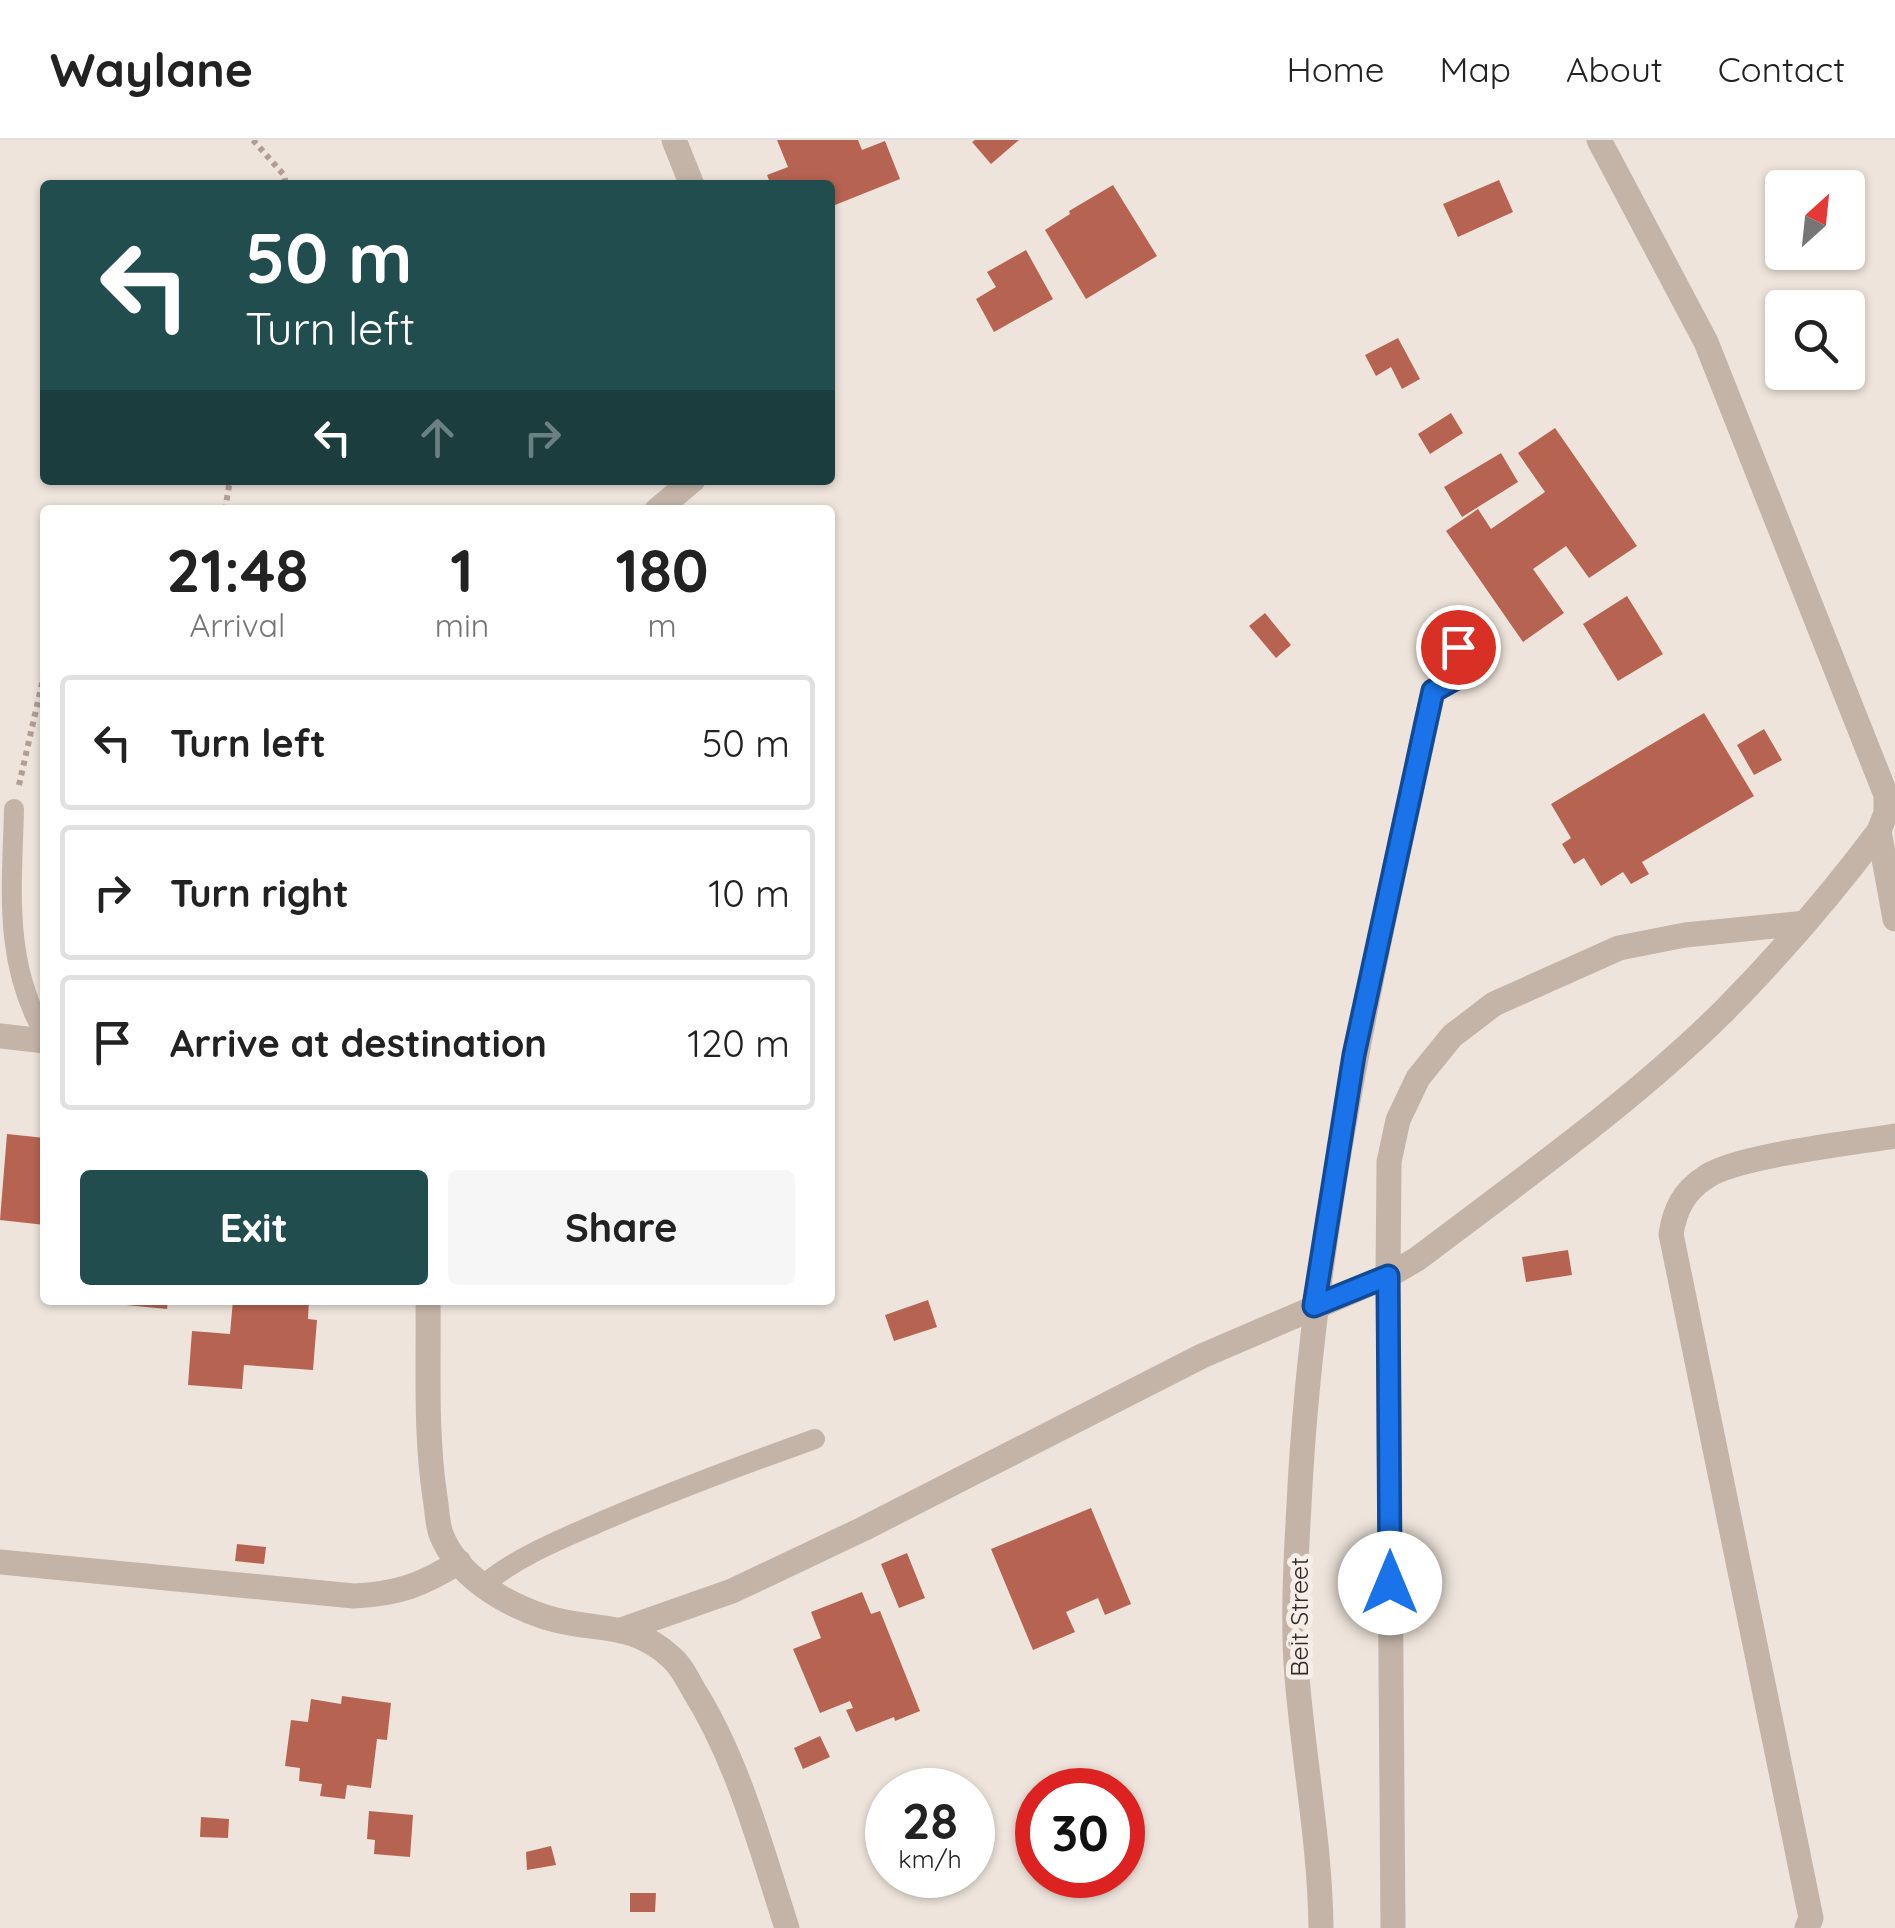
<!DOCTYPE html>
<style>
body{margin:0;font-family:Quicksand,sans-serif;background:#f6f6f6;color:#222;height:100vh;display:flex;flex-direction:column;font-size:38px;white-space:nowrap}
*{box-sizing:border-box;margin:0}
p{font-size:32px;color:#767676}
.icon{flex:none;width:55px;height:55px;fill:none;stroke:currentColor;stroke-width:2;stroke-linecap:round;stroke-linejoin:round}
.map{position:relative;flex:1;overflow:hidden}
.panel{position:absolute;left:40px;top:365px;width:795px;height:800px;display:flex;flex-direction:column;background:#fff;border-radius:10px;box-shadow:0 2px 8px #0004}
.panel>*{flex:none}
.top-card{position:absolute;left:40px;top:40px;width:795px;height:305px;border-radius:10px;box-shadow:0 2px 8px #0004;background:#224d4e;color:#fff;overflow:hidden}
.needle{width:65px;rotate:27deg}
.tools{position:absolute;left:1765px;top:30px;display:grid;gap:20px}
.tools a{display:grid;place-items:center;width:100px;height:100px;border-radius:10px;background:#fff;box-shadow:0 2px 8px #0004;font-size:50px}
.speed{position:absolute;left:865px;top:1628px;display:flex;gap:20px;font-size:50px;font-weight:700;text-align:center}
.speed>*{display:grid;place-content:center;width:130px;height:130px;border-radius:50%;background:#fff;box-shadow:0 2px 8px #0004;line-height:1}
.speed small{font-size:25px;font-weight:400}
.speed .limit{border:15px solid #d22;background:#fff;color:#111}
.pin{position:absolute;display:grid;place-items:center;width:85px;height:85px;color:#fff;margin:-42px;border:5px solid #fff;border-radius:50%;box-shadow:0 2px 10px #0007}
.me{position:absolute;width:110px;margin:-55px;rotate:0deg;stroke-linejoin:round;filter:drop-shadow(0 0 8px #0008)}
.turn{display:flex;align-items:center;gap:35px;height:210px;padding:0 40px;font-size:45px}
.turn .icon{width:130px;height:130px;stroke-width:2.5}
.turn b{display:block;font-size:70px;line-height:85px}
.lanes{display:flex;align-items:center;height:95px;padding:0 40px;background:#0003;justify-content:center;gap:50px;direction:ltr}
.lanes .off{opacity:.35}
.eta{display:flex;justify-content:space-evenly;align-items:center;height:170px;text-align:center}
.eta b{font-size:60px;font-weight:700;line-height:70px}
.action{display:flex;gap:20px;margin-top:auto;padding:20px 40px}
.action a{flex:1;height:115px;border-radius:10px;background:#224d4e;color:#fff;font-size:40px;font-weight:700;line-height:115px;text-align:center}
.action a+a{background:#f6f6f6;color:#222}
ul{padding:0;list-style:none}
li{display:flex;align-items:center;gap:30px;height:135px;margin:0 20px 15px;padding:0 20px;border:5px solid #e0e0e0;border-radius:10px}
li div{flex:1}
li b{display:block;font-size:38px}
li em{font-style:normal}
header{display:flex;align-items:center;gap:60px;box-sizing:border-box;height:140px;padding:0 50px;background:#fff;border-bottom:2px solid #e0e0e0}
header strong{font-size:48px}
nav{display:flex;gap:55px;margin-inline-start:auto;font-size:35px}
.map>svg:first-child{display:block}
.building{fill:#b66451}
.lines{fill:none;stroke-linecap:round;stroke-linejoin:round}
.path{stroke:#b09e93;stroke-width:6;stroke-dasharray:5 5;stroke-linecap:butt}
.service{stroke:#c4b4a8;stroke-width:20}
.minor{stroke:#c4b4a8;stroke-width:25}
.route-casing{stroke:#114b97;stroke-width:25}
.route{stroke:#1a73e8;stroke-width:18}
.labels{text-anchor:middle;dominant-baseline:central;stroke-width:10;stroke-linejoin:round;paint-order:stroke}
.street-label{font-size:25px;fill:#322a27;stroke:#f6eee6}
</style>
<header>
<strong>Waylane</strong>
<nav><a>Home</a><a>Map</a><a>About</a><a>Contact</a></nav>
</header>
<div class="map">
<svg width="1895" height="1788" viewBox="0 0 1895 1788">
<rect width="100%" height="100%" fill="#eee4db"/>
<g class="building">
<polygon points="777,0 858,0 862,10 885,1 900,39 830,67 830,45 771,45 767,35 788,27"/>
<polygon points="975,0 1019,0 991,24 972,2"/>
<polygon points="1499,40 1513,72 1458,97 1443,64"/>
<polygon points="1113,45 1157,116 1086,159 1045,90 1070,74 1069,71"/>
<polygon points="1026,110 1053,159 994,192 976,159 996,147 987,132"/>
<polygon points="1398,198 1420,239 1402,249 1391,227 1376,236 1365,215"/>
<polygon points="1451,273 1463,293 1430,314 1418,294"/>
<polygon points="1555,288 1637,406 1589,438 1566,406 1533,429 1564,473 1523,502 1446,391 1478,369 1491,389 1545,352 1518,313"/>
<polygon points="1501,313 1518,342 1462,377 1444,347"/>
<polygon points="1627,456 1663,514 1618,541 1583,484"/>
<polygon points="1265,473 1291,505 1276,518 1249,486"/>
<polygon points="1704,573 1754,656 1642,722 1649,734 1631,744 1623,732 1601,746 1584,718 1574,724 1562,704 1571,698 1551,664"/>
<polygon points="1764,589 1782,620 1754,635 1737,605"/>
<polygon points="7,994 45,998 45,1085 0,1080"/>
<polygon points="1568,1110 1572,1135 1526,1142 1522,1117"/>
<polygon points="127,1160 168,1160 167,1169 126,1165"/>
<polygon points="233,1160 309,1160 308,1179 317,1180 313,1230 244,1225 242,1249 188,1245 192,1191 230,1194"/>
<polygon points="928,1160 937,1187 894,1201 885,1175"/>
<polygon points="1091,1368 1131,1464 1105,1475 1098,1458 1066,1472 1075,1492 1033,1510 991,1409"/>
<polygon points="237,1404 266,1407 264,1424 235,1421"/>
<polygon points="907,1413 925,1458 899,1468 881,1424"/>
<polygon points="862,1452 871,1474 880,1471 920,1571 895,1581 894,1577 856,1592 846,1570 853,1568 850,1561 820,1573 793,1509 821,1498 811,1472"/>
<polygon points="342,1556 391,1563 387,1600 377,1599 371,1648 347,1645 345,1659 320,1656 322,1644 299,1641 300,1628 285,1626 291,1580 308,1582 311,1559 341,1564"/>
<polygon points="820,1596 830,1617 803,1629 794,1608"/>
<polygon points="369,1671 413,1675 410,1717 374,1714 375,1700 367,1699"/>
<polygon points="201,1677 229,1679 228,1698 200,1697"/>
<polygon points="551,1706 556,1725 527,1730 526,1712"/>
<polygon points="630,1753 656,1753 655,1772 630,1772"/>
</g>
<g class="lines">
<g class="path">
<polyline points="253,0 284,35 286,45"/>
<polyline points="225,370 230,340"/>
<polyline points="19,645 45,530"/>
</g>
<g class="service">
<path d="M14,669C12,750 3,822 45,895"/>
<path d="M483,1445C517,1417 557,1401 598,1383C670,1352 742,1325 815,1299"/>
</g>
<g class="minor">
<polyline points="674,0 692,45"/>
<polyline points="657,370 693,340"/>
<polyline points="1879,691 1895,779"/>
<polyline points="0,896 45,901"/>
<path d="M428,1160C429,1225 425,1292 435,1357C437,1368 437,1383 441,1394C457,1436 505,1464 545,1477C594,1493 630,1479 672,1518C681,1526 687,1538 693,1549C738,1620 761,1708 787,1788"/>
<path d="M0,1422L354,1456C398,1454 422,1445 459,1422"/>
<path d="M624,1489L732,1451L863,1389L1202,1216L1388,1136L1417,1119C1521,1040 1632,962 1725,870C1780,814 1832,754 1879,691L1886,673V655L1706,202L1599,0"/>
<path d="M1321,1788C1320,1699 1302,1612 1296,1524C1293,1472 1296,1417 1299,1365C1312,1089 1375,820 1433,551L1456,538L1458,507"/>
<polyline points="1393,1788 1388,1136 1389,1022 1398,980 1418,938 1452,896 1494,864 1619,808 1685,795 1805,783"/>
<path d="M1807,1788L1811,1778L1671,1094C1675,1069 1684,1051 1706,1037C1736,1016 1853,1003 1895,996"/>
</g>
</g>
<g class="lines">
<g class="route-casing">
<polyline id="route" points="1390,1443 1388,1136 1314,1166 1354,915 1425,587 1433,551 1456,538 1458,507"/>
</g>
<use href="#route" class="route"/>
</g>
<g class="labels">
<g class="street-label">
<text transform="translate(1298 1477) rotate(-90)">Beit Street</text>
</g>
</g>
</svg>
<div class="tools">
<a><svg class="needle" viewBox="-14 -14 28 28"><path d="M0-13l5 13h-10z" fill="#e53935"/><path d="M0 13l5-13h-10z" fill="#767676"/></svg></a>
<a><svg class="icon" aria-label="search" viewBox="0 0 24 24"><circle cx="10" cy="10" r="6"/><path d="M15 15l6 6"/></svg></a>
</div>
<div class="speed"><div>28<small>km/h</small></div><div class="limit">30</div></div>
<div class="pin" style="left:1458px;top:507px;background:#d93025"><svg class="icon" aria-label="arrive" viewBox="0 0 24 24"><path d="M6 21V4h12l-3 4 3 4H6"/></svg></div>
<svg class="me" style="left:1390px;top:1443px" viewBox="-20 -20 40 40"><circle r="19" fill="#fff"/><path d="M0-13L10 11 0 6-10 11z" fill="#1a73e8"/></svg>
<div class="top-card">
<div class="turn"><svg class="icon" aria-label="left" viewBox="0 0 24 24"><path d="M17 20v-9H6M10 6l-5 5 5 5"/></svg><div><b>50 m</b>Turn left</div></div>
<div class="lanes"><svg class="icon" aria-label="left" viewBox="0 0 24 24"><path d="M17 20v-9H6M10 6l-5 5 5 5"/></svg><svg class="icon off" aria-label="ahead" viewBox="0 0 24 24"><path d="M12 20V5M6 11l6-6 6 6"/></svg><svg class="icon off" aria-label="right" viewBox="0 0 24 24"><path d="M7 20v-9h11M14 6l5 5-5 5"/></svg></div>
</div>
<section class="panel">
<div class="eta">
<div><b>21:48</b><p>Arrival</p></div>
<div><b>1</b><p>min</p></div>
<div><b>180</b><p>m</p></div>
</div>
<ul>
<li><svg class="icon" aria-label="left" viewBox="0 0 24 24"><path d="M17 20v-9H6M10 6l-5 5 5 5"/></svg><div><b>Turn left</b></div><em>50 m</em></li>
<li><svg class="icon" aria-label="right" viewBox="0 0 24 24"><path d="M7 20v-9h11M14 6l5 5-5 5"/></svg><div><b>Turn right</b></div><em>10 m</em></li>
<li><svg class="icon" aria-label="arrive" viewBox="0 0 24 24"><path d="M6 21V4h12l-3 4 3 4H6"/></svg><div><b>Arrive at destination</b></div><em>120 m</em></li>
</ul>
<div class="action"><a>Exit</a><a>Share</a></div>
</section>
</div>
